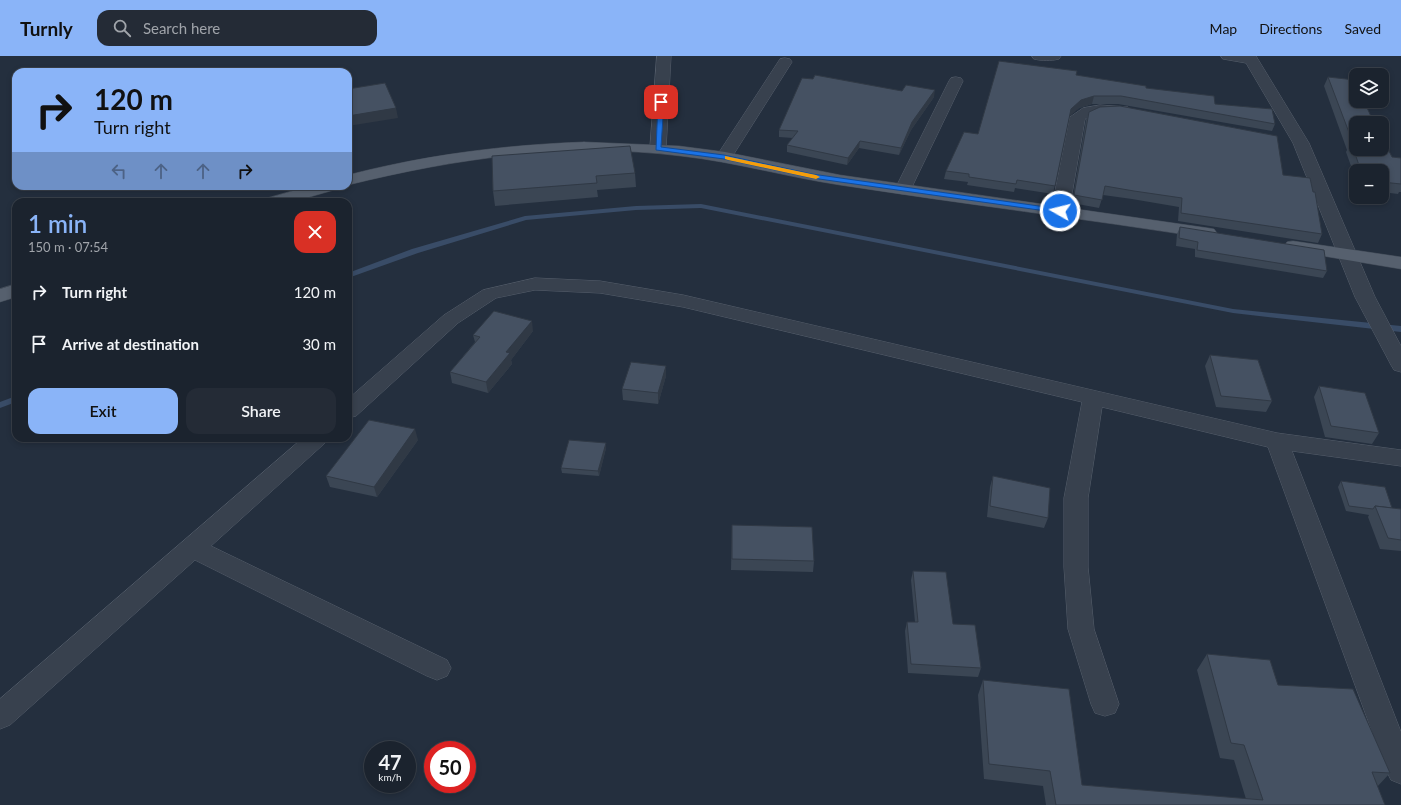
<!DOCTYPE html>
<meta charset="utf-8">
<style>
body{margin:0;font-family:Lato,sans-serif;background:#242b36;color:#f1f3f6;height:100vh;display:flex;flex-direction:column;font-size:15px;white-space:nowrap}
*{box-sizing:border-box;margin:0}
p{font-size:13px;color:#a0a4aa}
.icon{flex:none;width:22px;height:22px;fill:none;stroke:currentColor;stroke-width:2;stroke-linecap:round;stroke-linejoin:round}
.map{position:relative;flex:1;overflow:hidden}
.details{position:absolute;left:12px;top:142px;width:340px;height:244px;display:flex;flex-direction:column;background:#1b232e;border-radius:12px;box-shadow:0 2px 6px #0003,0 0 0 1px #39404a}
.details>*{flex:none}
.top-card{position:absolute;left:12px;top:12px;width:340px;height:122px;border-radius:12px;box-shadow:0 2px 6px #0003,0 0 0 1px #39404a;background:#8ab4f8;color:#111;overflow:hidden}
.tools{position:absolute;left:1349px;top:12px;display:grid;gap:8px}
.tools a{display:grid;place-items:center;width:40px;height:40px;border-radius:8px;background:#1b232e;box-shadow:0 2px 6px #0003,0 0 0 1px #39404a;font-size:20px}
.speed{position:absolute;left:364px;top:685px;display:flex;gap:8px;font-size:20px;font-weight:700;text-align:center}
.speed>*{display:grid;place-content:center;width:52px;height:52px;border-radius:50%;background:#1b232e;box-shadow:0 2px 6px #0003,0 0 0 1px #39404a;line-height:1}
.speed small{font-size:10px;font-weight:400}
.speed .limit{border:6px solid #d22;background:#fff;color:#111}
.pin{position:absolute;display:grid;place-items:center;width:34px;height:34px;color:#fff;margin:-17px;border-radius:8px;box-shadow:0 2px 6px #0006}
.me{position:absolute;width:44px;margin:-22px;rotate:278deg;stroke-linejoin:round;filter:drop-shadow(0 0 3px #0008)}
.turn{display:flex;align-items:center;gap:14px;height:84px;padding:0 16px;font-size:18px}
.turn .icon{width:52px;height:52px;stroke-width:2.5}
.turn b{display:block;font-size:28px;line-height:34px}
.lanes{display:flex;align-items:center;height:38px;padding:0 16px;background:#0003;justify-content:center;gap:20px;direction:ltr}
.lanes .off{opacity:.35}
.round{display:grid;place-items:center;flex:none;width:42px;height:42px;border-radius:12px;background:#242b36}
.summary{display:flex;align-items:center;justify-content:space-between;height:68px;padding:0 16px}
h1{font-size:24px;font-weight:600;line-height:30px;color:#8ab4f8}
.button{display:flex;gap:8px;margin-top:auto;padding:8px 16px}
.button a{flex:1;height:46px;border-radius:12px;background:#8ab4f8;color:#111;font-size:16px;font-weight:600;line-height:46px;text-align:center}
.button a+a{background:#242b36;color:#f1f3f6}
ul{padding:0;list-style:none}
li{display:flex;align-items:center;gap:12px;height:52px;padding:0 16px}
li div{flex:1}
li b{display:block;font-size:15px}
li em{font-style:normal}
header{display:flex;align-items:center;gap:24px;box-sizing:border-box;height:56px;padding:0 20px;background:#8ab4f8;color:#111}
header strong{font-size:19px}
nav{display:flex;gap:22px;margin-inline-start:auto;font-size:14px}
.search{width:280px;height:36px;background:#242b36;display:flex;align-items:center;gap:10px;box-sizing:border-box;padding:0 14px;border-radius:12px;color:#a0a4aa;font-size:15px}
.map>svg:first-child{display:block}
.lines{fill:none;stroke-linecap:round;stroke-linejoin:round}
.stream{fill:#394c67;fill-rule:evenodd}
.minor-casing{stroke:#565f6c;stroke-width:1}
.major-casing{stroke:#414a57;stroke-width:1}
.minor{fill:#38414e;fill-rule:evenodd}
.major{fill:#56606e;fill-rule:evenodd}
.wall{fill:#3b4654}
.shaded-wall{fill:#303945}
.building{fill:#455162;stroke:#303945}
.route{fill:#1a73e8;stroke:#114b97}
.slow{fill:#f59e0b}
</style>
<header>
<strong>Turnly</strong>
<div class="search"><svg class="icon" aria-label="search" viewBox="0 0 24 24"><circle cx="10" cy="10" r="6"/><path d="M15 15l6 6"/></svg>Search here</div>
<nav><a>Map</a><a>Directions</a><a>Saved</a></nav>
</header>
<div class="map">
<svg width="1401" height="749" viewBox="0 0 1401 749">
<rect width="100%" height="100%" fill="#242f3e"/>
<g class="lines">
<g class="stream">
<polygon points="701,148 1233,253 1401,270 1401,276 1233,257 701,152 636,154 526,164 418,197 348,222 348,217 412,193 525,160 636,150"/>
<polygon points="16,340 16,346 0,352 0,346"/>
</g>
<g class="minor-casing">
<g id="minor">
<polygon points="657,0 671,0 666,93 664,96 652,96 650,93"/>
<path d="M1032,0H1061L1059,3C1051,5 1042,5 1034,3Z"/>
<polygon points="1221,0 1256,0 1309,87 1375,241 1401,290 1401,316 1394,314 1391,309 1355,241 1293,87 1246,7 1223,3"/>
<polygon points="785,2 790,3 792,6 732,101 730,104 724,106 718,104 716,101 780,3"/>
<polygon points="956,21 961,22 963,25 911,133 909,137 903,138 897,137 895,133 949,25 951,22"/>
<path d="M1100,49L1128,51L1131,54L1128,57C1114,61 1099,53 1085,63L1069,155L1066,159L1060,160L1054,159L1051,155L1070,61L1083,52Z"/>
<polygon points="535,222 600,225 683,239 1277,377 1401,394 1401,410 1292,395 1401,676 1401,728 1391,724 1386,714 1268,391 1102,351 1088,442 1088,511 1094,573 1119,648 1115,657 1105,660 1095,657 1091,648 1068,573 1064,511 1064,442 1082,346 683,251 600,237 535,234 496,242 458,267 356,360 348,362 348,343 444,259 483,234"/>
<polygon points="303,382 328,382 325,387 211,490 447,604 451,612 447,620 437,624 427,620 195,504 10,669 0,673 0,643"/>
</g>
</g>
<g class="major-casing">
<g id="major">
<path d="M584,86L679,90L725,96L840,119L1208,172L1214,173L1217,177L1214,181L1208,182C1086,163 963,148 840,129C787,121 735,106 681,100C569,86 457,102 348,129V119C426,99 503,89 584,86Z"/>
<polygon points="310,130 336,130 334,134 292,146 265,146 268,142"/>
<polygon points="1293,185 1401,201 1401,213 1287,194 1284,190 1287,186"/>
<polygon points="16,228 16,241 0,246 0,233"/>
</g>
</g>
<use href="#minor" class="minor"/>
<use href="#major" class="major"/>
</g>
<g class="wall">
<polygon points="1076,19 1146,32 1215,48 1275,68 1272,75 1118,48 1092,48 1079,52 1069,60 1053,138 1015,132 1014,136 967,129 968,126 944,123 946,115 978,78"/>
<polygon points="1328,21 1384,90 1392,101 1401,102 1401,136 1399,136 1398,138 1382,136 1382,115 1356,115 1356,124 1346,96 1347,94 1324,30"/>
<polygon points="934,41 911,74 899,99 859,92 847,109 787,96 787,89 793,82 779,81 779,74"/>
<polygon points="1089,56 1283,119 1322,178 1318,187 1178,165 1179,151 1132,143 1103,139 1099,152 1072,147 1086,64"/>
<polygon points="492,100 635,117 636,131 597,134 598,141 495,150 493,135"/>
<polygon points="1180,171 1327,215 1323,222 1195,201 1195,193 1176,190 1177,178"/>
<polygon points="533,275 511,304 512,308 488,337 452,327 450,316 475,286 473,279"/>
<polygon points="1210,299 1272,345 1266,356 1216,351 1205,310"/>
<polygon points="666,320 658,348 623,344 622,333"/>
<polygon points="1319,330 1379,377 1372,388 1325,381 1314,341"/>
<polygon points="418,384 377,441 330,431 326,420"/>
<polygon points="606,392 599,420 562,417 561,412"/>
<polygon points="993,420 1048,462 1044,472 987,461 990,431"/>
<polygon points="1341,425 1392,452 1401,453 1401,495 1380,493 1368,461 1369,459 1346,455 1338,431"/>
<polygon points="732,469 814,505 813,516 731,514"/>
<polygon points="913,515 953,568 981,612 978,621 908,617 905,575 907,566 915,566 911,524"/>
<polygon points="1207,598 1278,629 1390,717 1377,731 1385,749 1046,749 1043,730 984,723 978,639 983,624 1082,729 1246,743 1234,704 1220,702 1197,614"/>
</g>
<g class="shaded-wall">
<polygon points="935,34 934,41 911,74 899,99 901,92 912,66"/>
<polygon points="1094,40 1092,48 1079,52 1069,61 1071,53 1081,44"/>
<polygon points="396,52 398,62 348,70 348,60"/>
<polygon points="860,85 859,92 847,109 848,102"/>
<polygon points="532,265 533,275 511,304 512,308 488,337 486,326 506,296"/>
<polygon points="666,310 666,320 658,348 658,337"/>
<polygon points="415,373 418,384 377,441 374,431"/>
<polygon points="606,387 606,392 599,420 598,415"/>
</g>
<g class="building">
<polygon points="999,5 1077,15 1076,19 1146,30 1146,32 1214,40 1215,48 1272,53 1275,68 1121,40 1094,40 1081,44 1071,53 1055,130 1017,124 1016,128 969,121 969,118 946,115 964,76 978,78"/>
<polygon points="815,19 902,35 906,29 935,34 912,66 901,92 860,85 848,102 787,89 798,75 779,74 802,22 813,23"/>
<polygon points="1328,21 1355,24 1356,26 1356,45 1364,45 1374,67 1356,67 1356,93 1382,93 1382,86 1384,90 1387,91 1392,101 1401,102 1401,128 1382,126 1382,115 1361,115 1351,86 1353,87"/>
<polygon points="385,27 396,52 348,60 348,33"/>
<polygon points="1120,50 1277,80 1283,119 1310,122 1313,136 1315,136 1322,178 1181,157 1182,142 1134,135 1105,130 1102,144 1074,139 1089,56 1100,51"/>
<polygon points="630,90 635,117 596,120 597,127 493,135 492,100"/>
<polygon points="1180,171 1324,194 1327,215 1197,194 1198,186 1179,182"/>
<polygon points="494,255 532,265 506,296 510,297 486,326 450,316 480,281 473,279"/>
<polygon points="1210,299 1258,304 1272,345 1221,340"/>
<polygon points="631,306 666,310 658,337 622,333"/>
<polygon points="1319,330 1365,337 1379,377 1331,370"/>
<polygon points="369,364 415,373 374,431 326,420"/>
<polygon points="569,384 606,387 598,415 561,412"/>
<polygon points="993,420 1050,432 1048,462 990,450"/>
<polygon points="1341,425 1385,431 1392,452 1375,450 1373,453 1349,450"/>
<polygon points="1375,450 1401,453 1401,484 1388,482"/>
<polygon points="732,469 812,471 814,505 732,503"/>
<polygon points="913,515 946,516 953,568 975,569 981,612 911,608 907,566 918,566"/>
<polygon points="1207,598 1270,604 1278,629 1353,633 1390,717 1372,716 1385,749 1056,749 1050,715 989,708 983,624 1069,633 1082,729 1263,744 1244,689 1231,687"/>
</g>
<polygon class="route" points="661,45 664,46 661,91 724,99 812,118 1060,153 1064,155 1060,157 812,122 724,103 656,94 658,46"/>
<polygon class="slow" points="725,100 816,119 820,121 816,123 728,104 725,103"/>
</svg>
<div class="tools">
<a><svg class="icon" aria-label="layers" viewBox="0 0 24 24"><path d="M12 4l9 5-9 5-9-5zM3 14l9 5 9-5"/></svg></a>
<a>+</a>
<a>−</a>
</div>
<div class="speed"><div>47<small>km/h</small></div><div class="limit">50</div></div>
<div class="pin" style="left:661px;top:46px;background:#d93025"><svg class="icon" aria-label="arrive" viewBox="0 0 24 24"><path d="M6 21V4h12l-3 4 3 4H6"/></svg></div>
<svg class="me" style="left:1060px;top:155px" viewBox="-20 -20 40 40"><circle r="17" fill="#1a73e8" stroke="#fff" stroke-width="3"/><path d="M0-11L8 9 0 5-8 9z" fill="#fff"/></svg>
<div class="top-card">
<div class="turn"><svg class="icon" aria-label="right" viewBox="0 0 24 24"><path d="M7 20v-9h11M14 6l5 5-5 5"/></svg><div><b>120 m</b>Turn right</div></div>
<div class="lanes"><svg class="icon off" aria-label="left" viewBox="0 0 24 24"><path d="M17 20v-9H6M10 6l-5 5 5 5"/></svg><svg class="icon off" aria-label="ahead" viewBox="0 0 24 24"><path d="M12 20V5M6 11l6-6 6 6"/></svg><svg class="icon off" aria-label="ahead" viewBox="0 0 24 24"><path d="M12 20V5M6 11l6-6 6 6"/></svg><svg class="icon" aria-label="right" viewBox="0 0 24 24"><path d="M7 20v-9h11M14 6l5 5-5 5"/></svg></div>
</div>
<section class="details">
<div class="summary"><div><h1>1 min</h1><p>150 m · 07:54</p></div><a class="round" style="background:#d93025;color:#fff"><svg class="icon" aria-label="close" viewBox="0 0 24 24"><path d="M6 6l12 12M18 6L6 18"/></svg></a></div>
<ul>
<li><svg class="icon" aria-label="right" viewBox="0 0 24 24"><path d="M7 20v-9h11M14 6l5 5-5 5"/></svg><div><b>Turn right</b></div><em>120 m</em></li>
<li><svg class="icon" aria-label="arrive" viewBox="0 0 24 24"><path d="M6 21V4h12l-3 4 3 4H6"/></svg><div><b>Arrive at destination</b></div><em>30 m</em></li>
</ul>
<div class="button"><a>Exit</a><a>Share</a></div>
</section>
</div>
